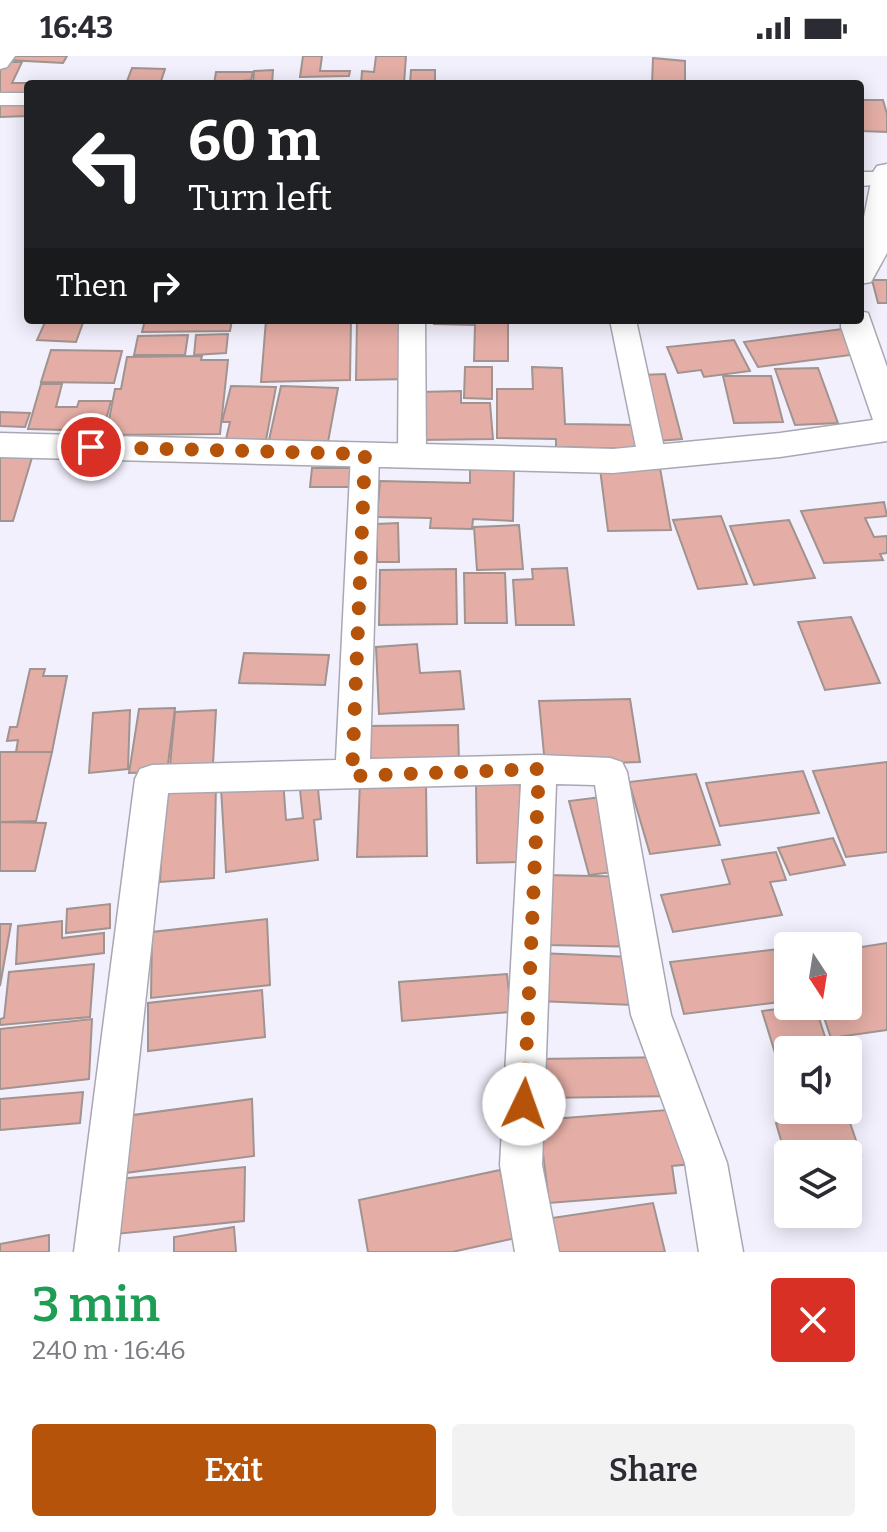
<!DOCTYPE html>
<meta charset="utf-8">
<style>
body{margin:0;font-family:Bitter,serif;background:#f2f2f3;color:#2b2b33;height:100vh;display:flex;flex-direction:column;font-size:30px;white-space:nowrap}
*{box-sizing:border-box;margin:0}
p{font-size:26px;color:#7c7c81}
.icon{flex:none;width:44px;height:44px;fill:none;stroke:currentColor;stroke-width:2;stroke-linecap:round;stroke-linejoin:round}
.map{position:relative;height:1196px;overflow:hidden}
.drawer{display:flex;flex-direction:column;background:#fff;flex:1}
.drawer>*{flex:none}
.top-card{position:absolute;left:24px;top:24px;width:840px;height:244px;border-radius:8px;box-shadow:0 4px 20px #0003;background:#202124;color:#fff;overflow:hidden}
.needle{width:52px;rotate:168deg}
.tools{position:absolute;left:774px;top:876px;display:grid;gap:16px}
.tools a{display:grid;place-items:center;width:88px;height:88px;border-radius:8px;background:#fff;box-shadow:0 4px 20px #0003;font-size:40px}
.pin{position:absolute;display:grid;place-items:center;width:68px;height:68px;color:#fff;margin:-34px;border:4px solid #fff;border-radius:50%;box-shadow:0 2px 8px #0007}
.me{position:absolute;width:88px;margin:-44px;rotate:3deg;stroke-linejoin:round;filter:drop-shadow(0 0 6px #0008)}
.turn{display:flex;align-items:center;gap:28px;height:168px;padding:0 32px;font-size:36px}
.turn .icon{width:104px;height:104px;stroke-width:2.5}
.turn b{display:block;font-size:56px;line-height:68px}
.then{display:flex;align-items:center;height:76px;padding:0 32px;background:#0003;gap:16px;font-size:30px}
.round{display:grid;place-items:center;flex:none;width:84px;height:84px;border-radius:8px;background:#f2f2f3}
.head{display:flex;align-items:center;justify-content:space-between;height:136px;padding:0 32px}
h1{font-size:48px;font-weight:600;line-height:60px;color:#1e9e55}
.primary-button{display:flex;gap:16px;margin-top:auto;padding:16px 32px}
.primary-button a{flex:1;height:92px;border-radius:8px;background:#b45309;color:#fff;font-size:32px;font-weight:600;line-height:92px;text-align:center}
.primary-button a+a{background:#f2f2f3;color:#2b2b33}
.status{display:flex;justify-content:space-between;align-items:center;height:56px;padding:0 40px;background:#fff;direction:ltr}
.status svg{height:22px;fill:currentColor}
.map>svg:first-child{display:block}
.building{fill:#e4aea6;stroke:#a09390;stroke-width:2}
.lines{fill:none;stroke-linecap:round;stroke-linejoin:round}
.minor-casing{stroke:#a9a7b2;stroke-width:3}
.tertiary-casing{stroke:#a9a7b2;stroke-width:3}
.minor{fill:#fff;fill-rule:evenodd}
.tertiary{fill:#fff;fill-rule:evenodd}
.route{stroke:#b45309;stroke-width:14;stroke-dasharray:0 25.2}
</style>
<div class="status"><b>16:43</b><svg viewBox="0 0 49 12"><path d="M0 12V9h3v3zM5 12V6h3v6zM10 12V3h3v9zM15 12V0h3v12zM26 1h20v11H26zM47 4h2v5h-2z"/></svg></div>
<div class="map">
<svg width="887" height="1196" viewBox="0 0 887 1196">
<rect width="100%" height="100%" fill="#f3f0fd"/>
<g class="building">
<polygon points="10,0 67,0 63,7 8,4"/>
<polygon points="303,0 322,0 320,15 350,15 349,20 300,21"/>
<polygon points="376,0 406,0 404,28 361,28 362,15 374,16"/>
<polygon points="653,2 685,5 685,28 652,28"/>
<polygon points="3,6 22,6 12,27 32,27 28,28 26,40 0,40 0,12"/>
<polygon points="132,12 165,13 160,28 126,28"/>
<polygon points="273,14 272,28 253,28 254,15"/>
<polygon points="411,14 435,14 435,28 410,28"/>
<polygon points="216,16 253,16 251,24 214,28"/>
<polygon points="860,44 883,44 887,58 887,76 861,75"/>
<polygon points="28,46 28,60 0,61 0,47"/>
<polygon points="872,224 887,224 887,247 878,247"/>
<polygon points="46,264 84,264 76,286 37,284"/>
<polygon points="145,264 232,264 230,275 142,276"/>
<polygon points="266,264 351,264 350,324 261,326"/>
<polygon points="357,264 411,264 412,323 356,324"/>
<polygon points="434,264 508,264 508,305 474,305 475,269 434,268"/>
<polygon points="842,273 858,298 758,311 744,286"/>
<polygon points="228,278 226,297 194,299 196,279"/>
<polygon points="188,279 185,299 134,299 138,280"/>
<polygon points="734,284 750,315 704,321 701,314 678,317 667,291"/>
<polygon points="51,294 122,295 114,327 41,326"/>
<polygon points="202,300 201,304 228,304 220,378 106,379 115,333 121,333 127,301"/>
<polygon points="465,311 492,311 492,343 464,342"/>
<polygon points="532,311 562,312 565,368 638,369 640,393 556,391 556,383 497,382 497,333 533,333"/>
<polygon points="818,312 838,367 795,369 775,313"/>
<polygon points="665,318 682,383 658,385 641,319"/>
<polygon points="723,320 771,320 783,366 734,367"/>
<polygon points="41,328 62,328 56,351 77,351 79,345 111,345 103,375 28,373"/>
<polygon points="231,330 276,331 266,384 226,383 230,366 222,366"/>
<polygon points="281,330 338,332 328,386 269,384"/>
<polygon points="461,335 461,347 490,347 493,383 420,384 419,336"/>
<polygon points="0,356 30,357 25,371 0,370"/>
<polygon points="0,398 33,398 13,465 0,465"/>
<polygon points="312,412 358,412 356,431 310,431"/>
<polygon points="660,412 671,474 608,475 600,413"/>
<polygon points="470,413 514,414 513,465 473,463 472,473 430,472 431,462 377,461 380,425 470,427"/>
<polygon points="884,446 887,460 865,462 874,481 887,480 887,497 880,498 883,504 824,507 801,455"/>
<polygon points="721,460 747,528 698,533 673,464"/>
<polygon points="789,464 815,522 754,529 730,470"/>
<polygon points="398,467 399,506 377,506 377,468"/>
<polygon points="519,469 523,513 477,514 474,471"/>
<polygon points="567,512 574,569 516,569 513,524 533,523 532,513"/>
<polygon points="456,513 457,568 379,569 380,514"/>
<polygon points="464,517 505,517 507,567 465,567"/>
<polygon points="851,561 880,627 825,634 798,566"/>
<polygon points="417,588 420,617 460,615 464,653 379,658 376,591"/>
<polygon points="244,597 329,599 325,629 239,627"/>
<polygon points="30,613 45,613 43,620 67,620 52,696 16,696 18,684 7,685 10,671 17,671"/>
<polygon points="630,643 640,706 545,709 539,645"/>
<polygon points="175,652 167,716 129,717 139,653"/>
<polygon points="130,654 128,713 89,717 93,657"/>
<polygon points="216,654 213,708 170,710 175,656"/>
<polygon points="458,669 459,707 363,708 364,670"/>
<polygon points="0,696 52,696 36,765 0,766"/>
<polygon points="887,706 887,796 846,801 813,715"/>
<polygon points="803,715 819,757 720,770 706,727"/>
<polygon points="696,718 720,789 650,798 629,726"/>
<polygon points="317,723 321,763 314,764 318,804 226,816 221,732 283,724 286,764 303,762 299,725"/>
<polygon points="476,725 520,726 523,806 477,807"/>
<polygon points="360,726 426,726 427,800 357,801"/>
<polygon points="216,728 214,822 160,826 165,732"/>
<polygon points="609,740 630,814 589,819 569,745"/>
<polygon points="0,766 46,767 35,815 0,815"/>
<polygon points="833,782 845,809 790,819 778,792"/>
<polygon points="776,796 786,824 770,826 782,859 673,876 661,839 730,828 722,804"/>
<polygon points="545,819 640,821 644,891 546,889"/>
<polygon points="110,848 110,872 66,877 67,853"/>
<polygon points="267,863 270,929 151,942 152,876"/>
<polygon points="62,865 62,882 104,877 104,897 16,908 18,870"/>
<polygon points="0,868 11,868 0,930"/>
<polygon points="887,887 887,974 831,982 820,950 848,950 848,893"/>
<polygon points="788,892 788,945 684,958 670,906"/>
<polygon points="539,897 655,902 657,950 538,945"/>
<polygon points="94,908 90,961 0,969 0,963 4,962 9,916"/>
<polygon points="507,918 511,956 402,965 399,926"/>
<polygon points="262,934 265,981 148,995 148,947"/>
<polygon points="800,950 815,950 829,993 788,994 788,998 776,1000 762,955"/>
<polygon points="92,963 89,1023 0,1033 0,973"/>
<polygon points="673,1001 678,1040 540,1042 538,1003"/>
<polygon points="83,1036 80,1067 0,1074 0,1043"/>
<polygon points="252,1043 254,1100 125,1117 126,1060"/>
<polygon points="681,1053 692,1108 672,1110 676,1137 549,1147 539,1064"/>
<polygon points="847,1058 861,1099 788,1098 788,1108 776,1067"/>
<polygon points="245,1111 244,1165 116,1178 119,1123"/>
<polygon points="500,1114 516,1182 452,1196 368,1196 359,1144"/>
<polygon points="653,1147 665,1196 552,1196 545,1163"/>
<polygon points="234,1171 236,1196 174,1196 174,1181"/>
<polygon points="49,1179 49,1196 0,1196 0,1188"/>
</g>
<g class="lines">
<g class="minor-casing">
<g id="minor">
<polygon points="0,0 15,0 7,11 0,13"/>
<rect x="0" y="37" width="28" height="12"/>
<polygon points="860,116 887,116 887,128 860,130"/>
<polygon points="399,264 425,264 426,399 422,406 412,408 402,406 398,399"/>
<polygon points="610,264 636,264 666,401 662,408 652,410 642,408 638,401"/>
<polygon points="365,389 375,391 379,398 370,703 539,699 610,702 622,706 627,716 671,959 727,1107 743,1196 699,1196 685,1107 631,959 595,729 556,728 542,1109 559,1196 515,1196 500,1109 521,728 168,737 118,1196 74,1196 135,723 140,713 152,709 336,704 351,398 355,391"/>
</g>
</g>
<g class="tertiary-casing">
<g id="tertiary">
<polygon points="887,108 887,197 871,226 860,228 860,181 873,116 877,110"/>
<polygon points="860,255 868,257 887,311 887,385 780,401 613,417 0,401 0,377 613,393 780,377 873,364 841,271 841,264 860,264"/>
</g>
</g>
<use href="#minor" class="minor"/>
<use href="#tertiary" class="tertiary"/>
</g>
<g class="lines">
<polyline class="route" points="91,391 365,398 352,720 539,713 524,1048"/>
</g>
</svg>
<div class="tools">
<a><svg class="needle" viewBox="-14 -14 28 28"><path d="M0-13l5 13h-10z" fill="#e53935"/><path d="M0 13l5-13h-10z" fill="#7c7c81"/></svg></a>
<a><svg class="icon" aria-label="sound" viewBox="0 0 24 24"><path d="M4 9h4l5-4v14l-5-4H4zM17 9q2 3 0 6"/></svg></a>
<a><svg class="icon" aria-label="layers" viewBox="0 0 24 24"><path d="M12 4l9 5-9 5-9-5zM3 14l9 5 9-5"/></svg></a>
</div>
<div class="pin" style="left:91px;top:391px;background:#d93025"><svg class="icon" aria-label="arrive" viewBox="0 0 24 24"><path d="M6 21V4h12l-3 4 3 4H6"/></svg></div>
<svg class="me" style="left:524px;top:1048px" viewBox="-20 -20 40 40"><circle r="19" fill="#fff"/><path d="M0-13L10 11 0 6-10 11z" fill="#b45309"/></svg>
<div class="top-card">
<div class="turn"><svg class="icon" aria-label="left" viewBox="0 0 24 24"><path d="M17 20v-9H6M10 6l-5 5 5 5"/></svg><div><b>60 m</b>Turn left</div></div>
<div class="then">Then<svg class="icon" aria-label="right" viewBox="0 0 24 24"><path d="M7 20v-9h11M14 6l5 5-5 5"/></svg></div>
</div>
</div>
<section class="drawer">
<div class="head"><div><h1>3 min</h1><p>240 m · 16:46</p></div><a class="round" style="background:#d93025;color:#fff"><svg class="icon" aria-label="close" viewBox="0 0 24 24"><path d="M6 6l12 12M18 6L6 18"/></svg></a></div>
<div class="primary-button"><a>Exit</a><a>Share</a></div>
</section>
